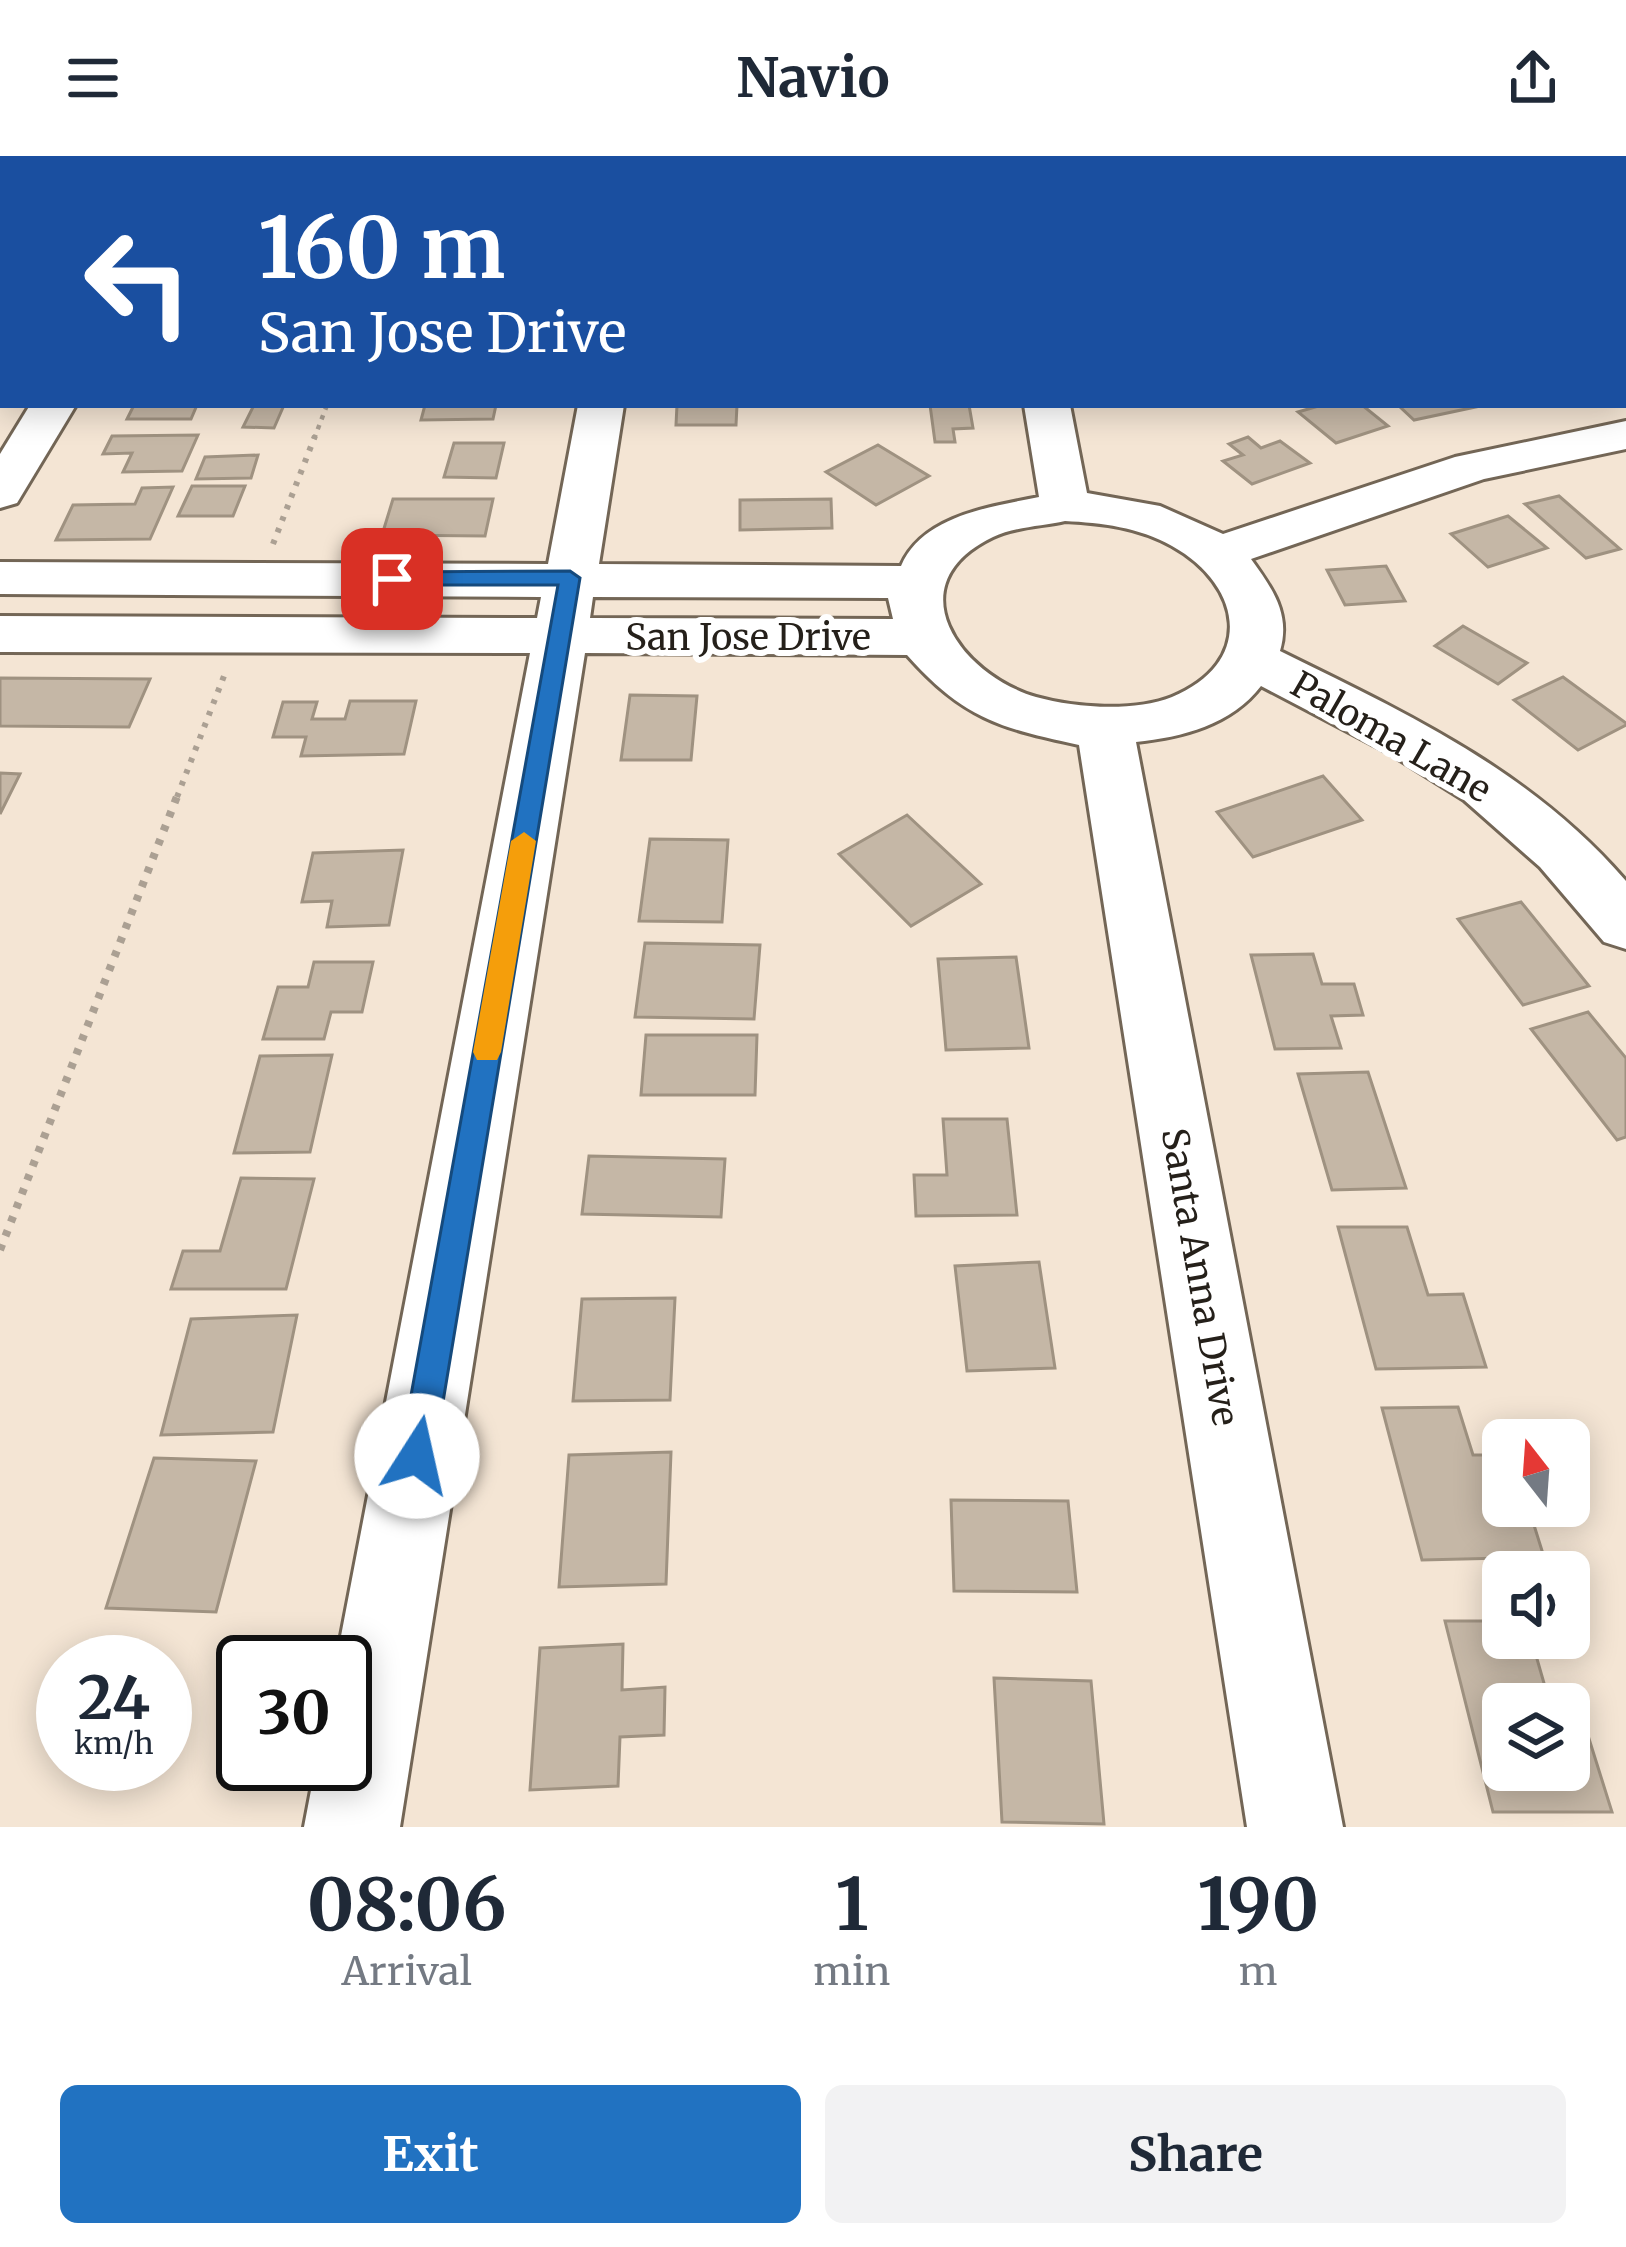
<!DOCTYPE html>
<style>
body{margin:0;font-family:Merriweather,serif;background:#f2f2f3;color:#1f2937;height:100vh;display:flex;flex-direction:column;font-size:45px;white-space:nowrap}
*{box-sizing:border-box;margin:0}
p{font-size:39px;color:#747a83}
.icon{flex:none;width:66px;height:66px;fill:none;stroke:currentColor;stroke-width:2;stroke-linecap:round;stroke-linejoin:round}
.map{position:relative;height:1671px;overflow:hidden}
.details{display:flex;flex-direction:column;background:#fff;flex:1}
.details>*{flex:none}
.banner{position:absolute;left:0px;top:0px;width:1626px;height:252px;box-shadow:0 6px 30px #0003;background:#1a4fa0;color:#fff;overflow:hidden}
.needle{width:78px;rotate:343deg}
.controls{position:absolute;left:1482px;top:1263px;display:grid;gap:24px}
.controls a{display:grid;place-items:center;width:108px;height:108px;border-radius:18px;background:#fff;box-shadow:0 6px 30px #0003;font-size:60px}
.speed{position:absolute;left:36px;top:1479px;display:flex;gap:24px;font-size:60px;font-weight:700;text-align:center}
.speed>*{display:grid;place-content:center;width:156px;height:156px;border-radius:50%;background:#fff;box-shadow:0 6px 30px #0003;line-height:1}
.speed small{font-size:30px;font-weight:400}
.speed .limit{border:6px solid #111;border-radius:18px;background:#fff;color:#111}
.pin{position:absolute;display:grid;place-items:center;width:102px;height:102px;color:#fff;margin:-51px;border-radius:24px;box-shadow:0 6px 18px #0006}
.me{position:absolute;width:132px;margin:-66px;rotate:10deg;stroke-linejoin:round;filter:drop-shadow(0 0 9px #0008)}
.turn{display:flex;align-items:center;gap:42px;height:252px;padding:0 60px;font-size:54px}
.turn .icon{width:156px;height:156px;stroke-width:2.5}
.turn b{display:block;font-size:84px;line-height:102px}
.eta{display:flex;justify-content:space-evenly;align-items:center;height:204px;text-align:center}
.eta b{font-size:72px;font-weight:700;line-height:84px}
.button{display:flex;gap:24px;margin-top:auto;padding:24px 60px}
.button a{flex:1;height:138px;border-radius:18px;background:#2172c1;color:#fff;font-size:48px;font-weight:700;line-height:138px;text-align:center}
.button a+a{background:#f2f2f3;color:#1f2937}
header{display:flex;justify-content:space-between;align-items:center;height:156px;padding:0 60px;background:#fff;font-size:54px;font-weight:700}
.map>svg:first-child{display:block}
.building{fill:#c5b7a6;stroke:#9f9281;stroke-width:3}
.lines{fill:none;stroke-linecap:round;stroke-linejoin:round}
.minor-casing{stroke:#736656;stroke-width:6}
.path-far2{stroke:#aba093;stroke-width:4.5;stroke-dasharray:4.5 6;stroke-linecap:butt}
.path-far1{stroke:#aba093;stroke-width:6;stroke-dasharray:4.5 8;stroke-linecap:butt}
.path{stroke:#aba093;stroke-width:8;stroke-dasharray:6 9;stroke-linecap:butt}
.minor{fill:#fff;fill-rule:evenodd}
.route{fill:#2172c1;stroke:#154a7d;stroke-width:3}
.slow{fill:#f59e0b}
.labels{text-anchor:middle;dominant-baseline:central;stroke-width:12;stroke-linejoin:round;paint-order:stroke}
.street-label{font-size:36px;fill:#25201a;stroke:#fff}
</style>
<header><svg class="icon" aria-label="menu" viewBox="0 0 24 24"><path d="M4 6h16M4 12h16M4 18h16"/></svg>Navio<svg class="icon" aria-label="share" viewBox="0 0 24 24"><path d="M12 15V3M7 8l5-5 5 5M5 13v7h14v-7"/></svg></header>
<div class="map">
<svg width="1626" height="1671" viewBox="0 0 1626 1671">
<rect width="100%" height="100%" fill="#f4e5d4"/>
<g class="building">
<polygon points="134,249 197,249 191,263 127,263"/>
<polygon points="254,249 284,249 274,272 243,271"/>
<polygon points="425,249 496,249 493,263 421,264"/>
<polygon points="677,249 737,249 736,269 676,269"/>
<polygon points="930,249 969,249 973,272 953,273 955,286 935,286"/>
<polygon points="1322,249 1362,249 1388,270 1336,287 1298,256"/>
<polygon points="1398,249 1479,249 1480,250 1414,264"/>
<polygon points="198,279 182,315 123,316 132,297 103,298 112,280"/>
<polygon points="1248,281 1261,292 1280,285 1310,307 1252,328 1223,305 1243,299 1229,288"/>
<polygon points="454,287 504,287 496,322 444,321"/>
<polygon points="878,289 929,320 876,349 826,316"/>
<polygon points="258,299 251,322 196,323 205,301"/>
<polygon points="192,330 245,330 233,360 178,360"/>
<polygon points="173,331 150,383 56,384 73,349 135,348 142,332"/>
<polygon points="1559,340 1620,393 1586,402 1525,348"/>
<polygon points="393,343 493,343 485,380 382,379"/>
<polygon points="831,343 832,372 740,374 740,344"/>
<polygon points="1508,360 1547,392 1488,411 1451,378"/>
<polygon points="1386,410 1405,445 1345,449 1327,414"/>
<polygon points="1463,470 1527,507 1498,528 1435,490"/>
<polygon points="1563,521 1626,567 1626,569 1578,594 1514,544"/>
<polygon points="0,522 150,523 129,571 0,570"/>
<polygon points="630,539 697,540 691,604 621,604"/>
<polygon points="350,545 416,545 404,598 301,600 306,581 273,581 283,546 317,546 312,563 345,563"/>
<polygon points="0,617 20,618 0,658"/>
<polygon points="1323,620 1362,664 1253,701 1217,656"/>
<polygon points="907,659 981,728 911,770 839,698"/>
<polygon points="650,683 728,684 722,766 639,765"/>
<polygon points="403,694 389,769 327,771 332,745 302,746 313,697"/>
<polygon points="1521,746 1589,830 1523,849 1458,763"/>
<polygon points="645,787 760,789 754,863 635,861"/>
<polygon points="1313,798 1322,828 1354,828 1363,859 1331,860 1341,892 1275,893 1251,799"/>
<polygon points="1016,801 1029,892 946,894 938,803"/>
<polygon points="314,806 373,806 362,856 331,856 324,883 263,883 278,831 308,831"/>
<polygon points="1588,856 1626,902 1626,981 1617,984 1531,873"/>
<polygon points="646,879 757,879 755,939 641,939"/>
<polygon points="332,899 310,996 234,997 260,900"/>
<polygon points="1368,916 1406,1032 1332,1034 1298,918"/>
<polygon points="943,963 1007,963 1017,1059 916,1060 914,1019 947,1019"/>
<polygon points="589,1000 725,1003 721,1061 582,1058"/>
<polygon points="241,1022 314,1023 286,1133 171,1133 183,1095 220,1095"/>
<polygon points="1338,1071 1407,1071 1428,1139 1463,1138 1486,1211 1376,1213"/>
<polygon points="1039,1106 1055,1212 967,1215 955,1110"/>
<polygon points="675,1142 670,1244 573,1245 582,1143"/>
<polygon points="297,1159 273,1276 161,1279 191,1163"/>
<polygon points="1458,1251 1473,1299 1503,1299 1503,1350 1528,1350 1544,1401 1422,1404 1382,1252"/>
<polygon points="671,1296 666,1428 559,1431 569,1299"/>
<polygon points="154,1302 256,1305 216,1456 106,1452"/>
<polygon points="951,1344 1068,1345 1077,1436 954,1435"/>
<polygon points="1445,1465 1503,1465 1503,1482 1531,1482 1550,1548 1503,1548 1503,1614 1569,1614 1569,1554 1580,1554 1612,1656 1493,1656"/>
<polygon points="623,1488 622,1534 665,1531 664,1579 620,1581 618,1630 530,1634 540,1492"/>
<polygon points="994,1522 1091,1525 1104,1668 1002,1666"/>
</g>
<g class="lines">
<g class="minor-casing">
<g id="minor">
<rect x="627" y="0" width="36" height="3"/>
<rect x="988" y="0" width="36" height="3"/>
<polygon points="1325,0 1362,0 1364,3 1327,3"/>
<rect x="0" y="146" width="3" height="26"/>
<rect x="1623" y="215" width="3" height="29"/>
<polygon points="30,249 76,249 17,347 0,352 0,298"/>
<path d="M578,249H624L599,408L901,410C923,359 991,351 1039,341L1024,249H1070L1087,337L1160,350L1223,378L1455,301L1626,265V293L1484,323L1251,403C1272,432 1291,458 1280,495C1408,558 1531,615 1626,725V793L1604,786L1540,711L1464,644L1389,597L1261,530C1231,569 1183,581 1136,586L1343,1671H1247L1079,589C999,572 963,562 907,499L585,497L400,1671H304L316,1608H345V1506H336L530,497L0,496V460L537,462L541,441L0,438V406L548,408ZM1065,365C1102,367 1138,371 1172,390C1242,429 1256,506 1172,541C1134,556 1075,552 1036,541C959,518 895,428 993,381C1014,371 1043,370 1065,365ZM593,441L888,442L893,463L590,462Z"/>
</g>
</g>
<polyline class="path-far2" points="314,283 327,249"/>
<g class="path-far1">
<polyline points="273,388 315,280"/>
<polyline points="177,641 224,520"/>
</g>
<polyline class="path" points="0,1094 178,638"/>
<use href="#minor" class="minor"/>
</g>
<polygon class="route" points="570,415 580,422 434,1300 429,1312 417,1317 405,1312 400,1300 558,429 392,429 382,423 392,416"/>
<polygon class="slow" points="524,676 536,685 501,896 497,904 477,904 473,896 511,685"/>
<g class="labels">
<g class="street-label">
<text x="748" y="481">San Jose Drive</text>
<text transform="translate(1391 581) rotate(30)">Paloma Lane</text>
<text transform="translate(1200 1121) rotate(80)">Santa Anna Drive</text>
</g>
</g>
</svg>
<div class="controls">
<a><svg class="needle" viewBox="-14 -14 28 28"><path d="M0-13l5 13h-10z" fill="#e53935"/><path d="M0 13l5-13h-10z" fill="#747a83"/></svg></a>
<a><svg class="icon" aria-label="sound" viewBox="0 0 24 24"><path d="M4 9h4l5-4v14l-5-4H4zM17 9q2 3 0 6"/></svg></a>
<a><svg class="icon" aria-label="layers" viewBox="0 0 24 24"><path d="M12 4l9 5-9 5-9-5zM3 14l9 5 9-5"/></svg></a>
</div>
<div class="speed"><div>24<small>km/h</small></div><div class="limit">30</div></div>
<div class="pin" style="left:392px;top:423px;background:#d93025"><svg class="icon" aria-label="arrive" viewBox="0 0 24 24"><path d="M6 21V4h12l-3 4 3 4H6"/></svg></div>
<svg class="me" style="left:417px;top:1300px" viewBox="-20 -20 40 40"><circle r="19" fill="#fff"/><path d="M0-13L10 11 0 6-10 11z" fill="#2172c1"/></svg>
<div class="banner">
<div class="turn"><svg class="icon" aria-label="left" viewBox="0 0 24 24"><path d="M17 20v-9H6M10 6l-5 5 5 5"/></svg><div><b>160 m</b>San Jose Drive</div></div>
</div>
</div>
<section class="details">
<div class="eta">
<div><b>08:06</b><p>Arrival</p></div>
<div><b>1</b><p>min</p></div>
<div><b>190</b><p>m</p></div>
</div>
<div class="button"><a>Exit</a><a>Share</a></div>
</section>
